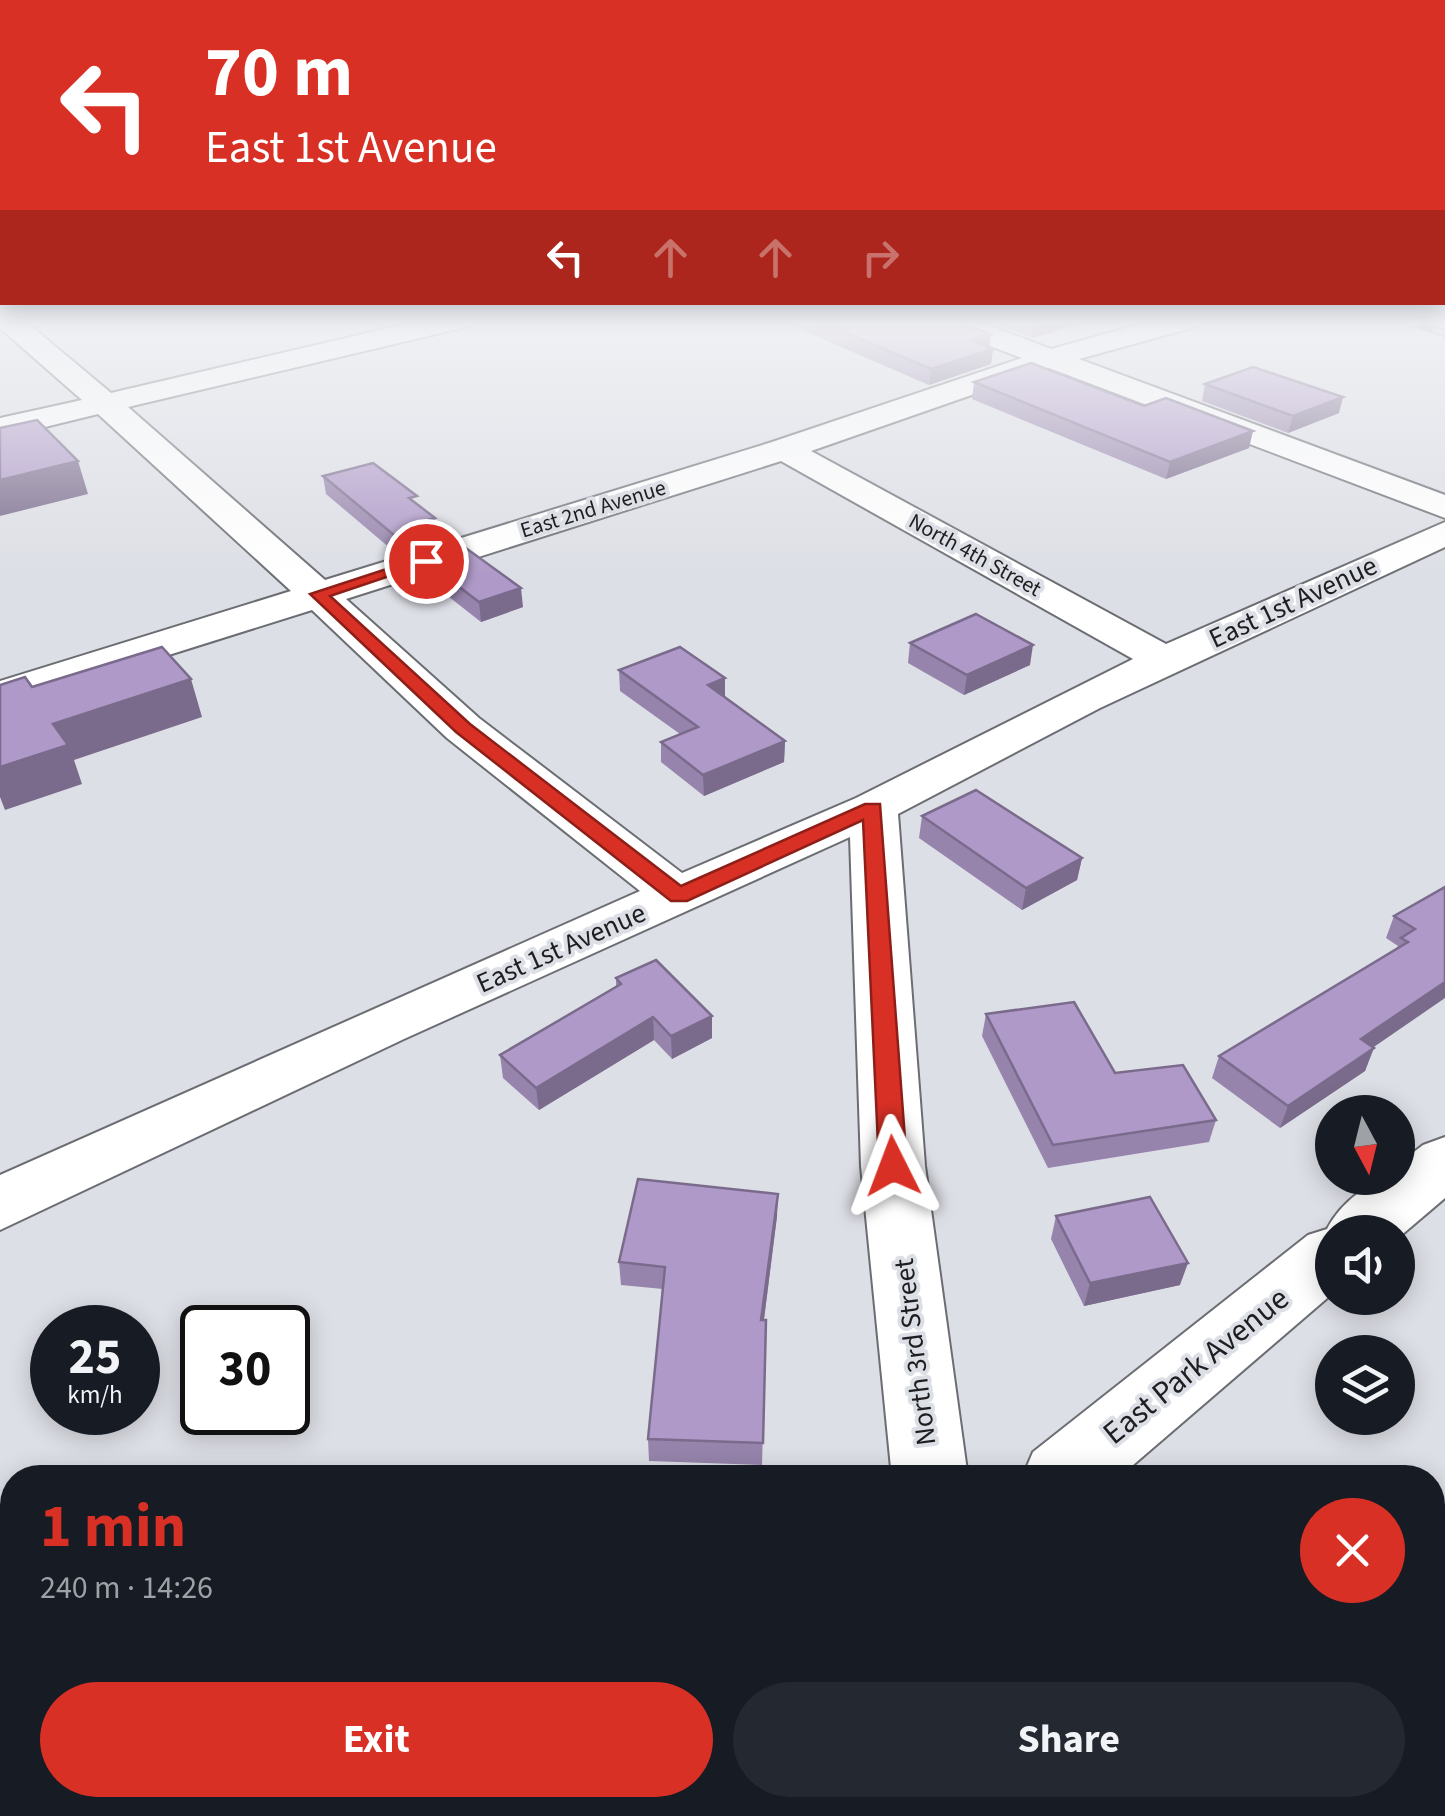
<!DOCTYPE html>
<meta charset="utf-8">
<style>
body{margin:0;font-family:"Source Sans 3",sans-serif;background:#242831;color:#f1f3f6;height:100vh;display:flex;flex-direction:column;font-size:38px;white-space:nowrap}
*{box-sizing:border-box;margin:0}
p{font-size:32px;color:#9ea1a6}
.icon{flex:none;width:55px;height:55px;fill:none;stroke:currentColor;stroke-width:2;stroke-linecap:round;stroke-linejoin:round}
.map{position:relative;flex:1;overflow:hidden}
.side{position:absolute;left:0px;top:1465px;width:1445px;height:352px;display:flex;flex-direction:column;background:#171b24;border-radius:40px 40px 0 0;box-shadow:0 5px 25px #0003}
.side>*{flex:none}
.banner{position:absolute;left:0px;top:0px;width:1445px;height:305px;box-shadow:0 5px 25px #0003;background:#d93025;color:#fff;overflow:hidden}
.needle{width:65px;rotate:173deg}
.buttons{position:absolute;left:1315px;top:1095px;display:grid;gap:20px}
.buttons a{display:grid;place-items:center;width:100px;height:100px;border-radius:50%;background:#171b24;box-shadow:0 5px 25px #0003;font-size:50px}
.speed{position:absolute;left:30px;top:1305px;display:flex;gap:20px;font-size:50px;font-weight:700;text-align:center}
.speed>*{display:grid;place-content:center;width:130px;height:130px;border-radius:50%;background:#171b24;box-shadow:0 5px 25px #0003;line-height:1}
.speed small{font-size:25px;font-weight:400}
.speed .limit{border:5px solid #111;border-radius:15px;background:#fff;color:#111}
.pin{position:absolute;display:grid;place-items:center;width:85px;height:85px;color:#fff;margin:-42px;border:5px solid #fff;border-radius:50%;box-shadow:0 2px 10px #0007}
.me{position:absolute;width:110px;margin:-55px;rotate:357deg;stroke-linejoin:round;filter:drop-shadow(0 0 8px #0008)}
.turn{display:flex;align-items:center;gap:35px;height:210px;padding:0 40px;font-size:45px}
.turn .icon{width:130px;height:130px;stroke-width:2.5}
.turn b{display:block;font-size:70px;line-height:85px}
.lanes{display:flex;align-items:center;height:95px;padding:0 40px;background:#0003;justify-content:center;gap:50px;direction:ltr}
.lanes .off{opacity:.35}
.round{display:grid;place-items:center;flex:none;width:105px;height:105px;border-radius:52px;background:#242831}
.headline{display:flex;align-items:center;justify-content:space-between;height:170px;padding:0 40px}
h1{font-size:60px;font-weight:700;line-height:75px;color:#d93025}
.primary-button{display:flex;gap:20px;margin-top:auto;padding:20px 40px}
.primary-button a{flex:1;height:115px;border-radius:60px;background:#d93025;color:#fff;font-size:40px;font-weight:700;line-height:115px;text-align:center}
.primary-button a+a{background:#242831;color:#f1f3f6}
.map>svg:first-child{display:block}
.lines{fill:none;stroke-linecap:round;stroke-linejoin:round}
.minor-casing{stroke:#6b6d73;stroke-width:4}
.minor{fill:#fff;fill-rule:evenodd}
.rail-casing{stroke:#3d3d41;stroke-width:8}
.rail{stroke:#dddfe6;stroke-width:5;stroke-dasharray:14;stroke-linecap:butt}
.wall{fill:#9684ac}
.shaded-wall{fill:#7a6b8c}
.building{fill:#af99c8;stroke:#7a6b8c;stroke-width:2.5}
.route{fill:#d93025;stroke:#8d1f18;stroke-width:2.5}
.labels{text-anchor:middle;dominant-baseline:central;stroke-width:8;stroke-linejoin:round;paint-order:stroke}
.far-street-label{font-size:22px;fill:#1e1e21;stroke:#dddfe6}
.street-label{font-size:28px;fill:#1e1e21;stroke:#dddfe6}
.near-street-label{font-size:32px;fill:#1e1e21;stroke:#dddfe6}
</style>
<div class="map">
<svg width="1445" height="1816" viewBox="0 0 1445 1816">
<rect width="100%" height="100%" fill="#dddfe6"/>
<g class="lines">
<g class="minor-casing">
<g id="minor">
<path d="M0,321H25L111,393L419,321H469L466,327L128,407L325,580L772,442L1022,358L940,327L937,321H977L1051,349L1152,321H1198L1195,327L1079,359L1445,495V518L1049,368L811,451L1166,644L1445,522V547L1100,708L898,814L925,1166L968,1478H892L861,1166L850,837L404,1039L0,1230V1175L640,891L447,738L312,610L0,708V681L291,591L98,414L0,438V418L82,400L0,328ZM781,461L1133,659L856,798L682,873L479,718L346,599Z"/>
<path d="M1445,1137V1198L1398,1238V1232H1332V1294L1118,1478H1022L1033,1452L1308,1235L1327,1229C1340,1204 1370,1178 1398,1178V1164L1423,1145Z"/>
<polygon points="579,1805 680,1805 676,1816 574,1816"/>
<polygon points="970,1805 1060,1805 1065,1816 973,1816"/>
</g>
</g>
<use href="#minor" class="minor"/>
<g class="rail-casing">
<polyline id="rail" points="1406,321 1445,333"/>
</g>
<use href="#rail" class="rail"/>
</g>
<g class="wall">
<polygon points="781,321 956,321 993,349 991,364 929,385"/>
<polygon points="989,321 1081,321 1081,324 1032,338"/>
<polygon points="974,382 1249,448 1166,479 972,399"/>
<polygon points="1205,384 1339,413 1288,433 1202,401"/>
<polygon points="323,476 418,505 437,536 434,537 435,542 397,554 326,494"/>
<polygon points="423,559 523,607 481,622 425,578"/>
<polygon points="910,643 1030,665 964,695 908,663"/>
<polygon points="619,670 725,698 785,741 784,762 704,796 661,762 661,742 680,734 620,691"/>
<polygon points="922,816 1082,858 1077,880 1022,910 919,838"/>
<polygon points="1445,887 1373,1047 1365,1071 1280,1128 1212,1078 1219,1056 1396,949 1398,946 1386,938 1394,916"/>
<polygon points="616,978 712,1016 712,1038 672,1059 654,1040 539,1110 503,1078 500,1055 616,986"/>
<polygon points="986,1014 1216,1120 1209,1142 1048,1168 982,1036"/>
<polygon points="777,1216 764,1320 766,1320 762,1465 649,1461 648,1439 663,1289 621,1285 619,1262"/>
<polygon points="1056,1216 1180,1285 1084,1306 1051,1239"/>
</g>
<g class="shaded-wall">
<polygon points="1037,321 1081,321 1081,324 1032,338 1034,322"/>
<polygon points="991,334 989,350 971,340"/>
<polygon points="993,349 991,364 929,385 931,369"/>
<polygon points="1343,397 1339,413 1288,433 1293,416"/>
<polygon points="1253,431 1249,448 1166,479 1170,462"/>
<polygon points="78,461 88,494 0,516 0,480"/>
<polygon points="435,518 437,536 434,537 435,542 397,554 394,535"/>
<polygon points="521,588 523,607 481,622 479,602"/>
<polygon points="1033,645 1030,665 964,695 967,675"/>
<polygon points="725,678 725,698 708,685"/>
<polygon points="191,679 202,717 74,760 82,784 5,810 0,797 0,767 53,724"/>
<polygon points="785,741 784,762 704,796 703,775"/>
<polygon points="1082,858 1077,880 1022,910 1026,888"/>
<polygon points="1445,982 1445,998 1352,1062 1361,1039"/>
<polygon points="712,1016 712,1038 672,1059 671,1036"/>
<polygon points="653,1017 654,1040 539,1110 536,1088"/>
<polygon points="1374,1048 1365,1071 1280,1128 1288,1106"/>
<polygon points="778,1194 777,1216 761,1342 761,1320"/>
<polygon points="1188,1263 1180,1285 1084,1306 1090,1283"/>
</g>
<g class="building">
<polygon points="817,321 956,321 991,334 971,340 993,349 931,369"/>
<polygon points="1031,363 1144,406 1166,398 1253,431 1170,462 974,382"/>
<polygon points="1253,367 1343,397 1293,416 1205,384"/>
<polygon points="37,420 78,461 0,480 0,428"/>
<polygon points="373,463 417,496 409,498 435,518 427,520 432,524 394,535 323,476"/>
<polygon points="463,546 521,588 479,602 423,559"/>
<polygon points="976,614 1033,645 967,675 910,643"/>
<polygon points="162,647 191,679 53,724 68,745 0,767 0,685 25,677 32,687"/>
<polygon points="680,647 725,678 708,685 785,741 703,775 661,742 698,727 619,670"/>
<polygon points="976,790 1082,858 1026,888 922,816"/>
<polygon points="1445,887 1445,982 1361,1039 1374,1048 1288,1106 1219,1056 1408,942 1401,938 1415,929 1394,916"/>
<polygon points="656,960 712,1016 671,1036 653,1017 536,1088 500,1055 621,984 616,978"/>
<polygon points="1074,1002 1115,1073 1183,1065 1216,1120 1053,1145 986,1014"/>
<polygon points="638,1179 778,1194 761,1320 766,1320 763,1443 648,1439 665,1267 619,1262"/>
<polygon points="1150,1197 1188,1263 1090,1283 1056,1216"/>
</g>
<linearGradient id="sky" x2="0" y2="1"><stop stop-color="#7fbcde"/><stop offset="0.56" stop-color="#f0f1f4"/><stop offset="1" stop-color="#f0f1f4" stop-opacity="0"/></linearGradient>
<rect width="1445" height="576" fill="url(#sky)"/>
<polygon class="route" points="420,558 434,561 330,596 470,724 681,886 865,804 880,804 907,1166 903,1173 893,1176 884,1173 879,1166 863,820 687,901 671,901 456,732 310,594"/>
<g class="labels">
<g class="far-street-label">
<text transform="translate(593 509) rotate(-17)">East 2nd Avenue</text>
<text transform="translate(975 555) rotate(29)">North 4th Street</text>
</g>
<g class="street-label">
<text transform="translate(1293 602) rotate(-25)">East 1st Avenue</text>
<text transform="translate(561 948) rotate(-24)">East 1st Avenue</text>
<text transform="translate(915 1352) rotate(-97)">North 3rd Street</text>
</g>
<g class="near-street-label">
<text transform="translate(1196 1366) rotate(-39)">East Park Avenue</text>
</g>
</g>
</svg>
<div class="buttons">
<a><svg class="needle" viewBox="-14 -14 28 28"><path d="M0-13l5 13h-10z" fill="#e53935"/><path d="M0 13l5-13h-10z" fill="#9ea1a6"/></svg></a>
<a><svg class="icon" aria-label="sound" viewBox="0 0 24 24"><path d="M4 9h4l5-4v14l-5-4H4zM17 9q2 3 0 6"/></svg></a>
<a><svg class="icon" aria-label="layers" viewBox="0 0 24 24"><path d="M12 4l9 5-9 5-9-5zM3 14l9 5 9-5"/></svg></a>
</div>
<div class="speed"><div>25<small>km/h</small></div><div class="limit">30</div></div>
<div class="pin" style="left:426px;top:561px;background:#d93025"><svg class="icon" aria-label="arrive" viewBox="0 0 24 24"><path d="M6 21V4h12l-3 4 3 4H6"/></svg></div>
<svg class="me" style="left:893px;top:1166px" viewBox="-20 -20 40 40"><path d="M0-17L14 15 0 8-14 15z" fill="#d93025" stroke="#fff" stroke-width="4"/></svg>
<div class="banner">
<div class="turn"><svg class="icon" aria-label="left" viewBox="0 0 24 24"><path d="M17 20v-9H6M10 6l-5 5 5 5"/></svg><div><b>70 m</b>East 1st Avenue</div></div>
<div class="lanes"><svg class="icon" aria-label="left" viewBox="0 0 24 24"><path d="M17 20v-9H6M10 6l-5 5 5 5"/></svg><svg class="icon off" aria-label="ahead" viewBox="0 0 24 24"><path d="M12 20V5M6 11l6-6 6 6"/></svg><svg class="icon off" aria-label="ahead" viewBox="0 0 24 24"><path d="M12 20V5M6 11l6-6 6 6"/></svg><svg class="icon off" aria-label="right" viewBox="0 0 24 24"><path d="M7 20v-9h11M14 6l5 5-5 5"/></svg></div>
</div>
<section class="side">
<div class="headline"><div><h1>1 min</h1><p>240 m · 14:26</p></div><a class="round" style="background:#d93025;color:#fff"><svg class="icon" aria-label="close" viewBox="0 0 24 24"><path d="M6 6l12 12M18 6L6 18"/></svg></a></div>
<div class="primary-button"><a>Exit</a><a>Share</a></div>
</section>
</div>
